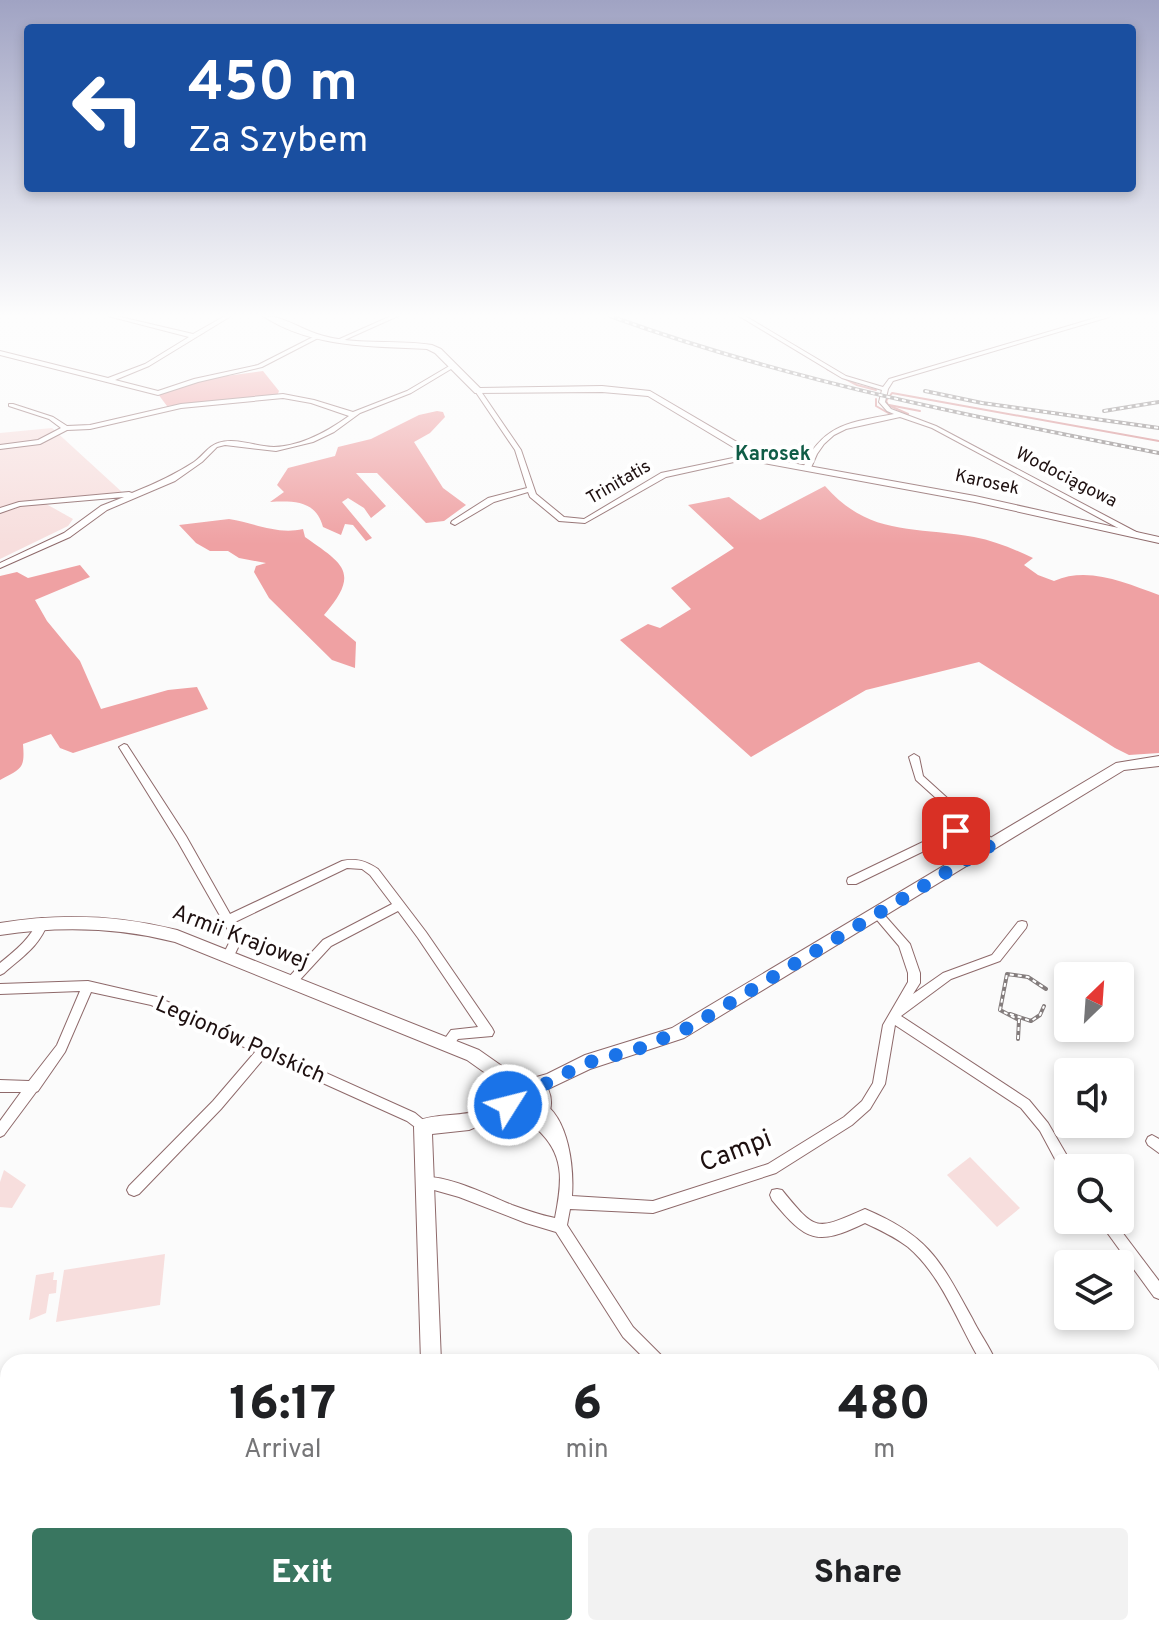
<!DOCTYPE html>
<meta charset="utf-8">
<style>
body{margin:0;font-family:Overpass,sans-serif;background:#f2f2f2;color:#202124;height:100vh;display:flex;flex-direction:column;font-size:30px;white-space:nowrap}
*{box-sizing:border-box;margin:0}
p{font-size:26px;color:#757577}
.icon{flex:none;width:44px;height:44px;fill:none;stroke:currentColor;stroke-width:2;stroke-linecap:round;stroke-linejoin:round}
.map{position:relative;flex:1;overflow:hidden}
.panel{position:absolute;left:0px;top:1354px;width:1160px;height:282px;display:flex;flex-direction:column;background:#fff;border-radius:24px 24px 0 0;box-shadow:0 4px 12px #0003}
.panel>*{flex:none}
.guide{position:absolute;left:24px;top:24px;width:1112px;height:168px;border-radius:8px;box-shadow:0 4px 12px #0003;background:#1a4fa0;color:#fff;overflow:hidden}
.needle{width:52px;rotate:25deg}
.tools{position:absolute;left:1054px;top:962px;display:grid;gap:16px}
.tools a{display:grid;place-items:center;width:80px;height:80px;border-radius:8px;background:#fff;box-shadow:0 4px 12px #0003;font-size:40px}
.pin{position:absolute;display:grid;place-items:center;width:68px;height:68px;color:#fff;margin:-34px;border-radius:16px;box-shadow:0 4px 12px #0006}
.me{position:absolute;width:88px;margin:-44px;rotate:54deg;stroke-linejoin:round;filter:drop-shadow(0 0 6px #0008)}
.turn{display:flex;align-items:center;gap:28px;height:168px;padding:0 32px;font-size:36px}
.turn .icon{width:104px;height:104px;stroke-width:2.5}
.turn b{display:block;font-size:56px;line-height:68px}
.eta{display:flex;justify-content:space-evenly;align-items:center;height:136px;text-align:center}
.eta b{font-size:48px;font-weight:800;line-height:56px}
.primary-button{display:flex;gap:16px;margin-top:auto;padding:16px 32px}
.primary-button a{flex:1;height:92px;border-radius:8px;background:#397660;color:#fff;font-size:32px;font-weight:800;line-height:92px;text-align:center}
.primary-button a+a{background:#f2f2f2;color:#202124}
.map>svg:first-child{display:block}
.green{fill:#f7dedd}
.forest{fill:#efa1a3}
.lines{fill:none;stroke-linecap:round;stroke-linejoin:round}
.stream{stroke:#d58a8c;stroke-width:2}
.street-casing{stroke:#8e696a;stroke-width:2}
.secondary-casing{stroke:#8e696a;stroke-width:2}
.street{fill:#fff;fill-rule:evenodd}
.secondary{fill:#fff;fill-rule:evenodd}
.rail-casing{stroke:#847d7d;stroke-width:4}
.rail{stroke:#fff;stroke-width:2;stroke-dasharray:4;stroke-linecap:butt}
.shaded-wall{fill:#683839}
.building{fill:#955052;stroke:#683839;stroke-width:2}
.route{stroke:#1a73e8;stroke-width:14;stroke-dasharray:0 25.2}
.labels{text-anchor:middle;dominant-baseline:central;stroke-width:8;stroke-linejoin:round;paint-order:stroke}
.far-street-label{font-size:18px;fill:#1e1010;stroke:#fff}
.far-neighbourhood-label{font-size:20px;font-weight:bold;fill:#0f5c46;stroke:#fff}
.street-label{font-size:22px;fill:#1e1010;stroke:#fff}
.near-street-label{font-size:26px;fill:#1e1010;stroke:#fff}
</style>
<div class="map">
<svg width="1159" height="1635" viewBox="0 0 1159 1635">
<rect width="100%" height="100%" fill="#fbfbfb"/>
<g class="green">
<polygon points="52,428 123,493 39,500 73,519 68,526 0,559 0,433"/>
<polygon points="970,1157 1020,1208 997,1227 947,1175"/>
<polygon points="4,1170 26,1185 12,1208 0,1207 0,1182"/>
<polygon points="165,1254 160,1305 56,1322 64,1270"/>
<polygon points="54,1272 53,1280 57,1280 56,1293 49,1294 46,1313 29,1320 36,1275"/>
</g>
<g class="forest">
<polygon points="263,371 279,391 277,396 167,406 158,394 204,379"/>
<path d="M437,411L443,412L445,417L430,433L414,442L443,488L466,505L444,521L426,523L377,473H356L386,506L371,518L364,508L348,498L342,502L372,538L366,541L353,525L345,524L341,535L323,527C316,500 293,501 270,502L284,492L277,485L288,468L335,456L338,447L371,439L419,415Z"/>
<path d="M825,486C870,537 914,526 974,537C995,541 1014,549 1033,558L1024,565L1038,575L1054,581C1089,566 1125,583 1159,595V753L1129,755L1115,748L979,662L866,690L751,757L620,640L648,624L660,628L691,609L671,588L734,548L688,505L729,497L760,520Z"/>
<path d="M229,519C255,523 277,535 303,529L305,537C343,564 361,572 324,615L356,642L355,668L332,660L269,598L254,572L256,566L266,563L239,558L228,551H210L196,543L179,525Z"/>
<path d="M80,565L90,577L35,600L47,621L80,661L101,709L168,690L197,687L208,709L73,753L60,748L51,734L23,744C25,769 22,768 0,780V576L17,572L28,578Z"/>
</g>
<g class="lines">
<g class="stream">
<polyline points="827,369 857,385 876,390"/>
<polyline points="876,399 876,406 890,414"/>
<polyline points="889,405 920,411"/>
<polyline points="908,414 888,405 886,401 892,393 1159,441"/>
</g>
<g class="street-casing">
<g id="street">
<polygon points="108,316 116,316 193,334 225,316 231,316 149,366 115,380 158,391 194,379 258,365 315,336 320,337 262,367 198,382 158,395 0,355 0,351 108,378 145,364 189,337"/>
<polygon points="391,316 398,316 340,342 335,341"/>
<path d="M739,316H745L846,376L883,387L889,379L1102,316H1110L1109,317L893,381L888,389L885,402L891,409L936,426L1140,534L1136,536H1133L932,428L900,417L846,429L834,435L824,444L817,454L810,470H804L803,468C822,424 851,422 894,414L887,411L879,402L882,390L842,378Z"/>
<path d="M451,365L456,366L411,393L360,413L334,432L313,442L276,451L225,445L217,447L202,462L175,481L107,510L70,537L0,568V563L64,533L101,506L124,497L20,506L0,513V508L19,502L129,492L132,493C154,484 174,475 194,462C203,456 208,446 218,443C236,437 256,447 274,447C302,446 328,431 349,416L311,403L283,398L181,408L90,429L67,430L40,444L0,449V445L38,440L61,428L49,419L9,406V404H13L53,417L67,426L90,425L181,404L283,394L314,400L353,412L407,391Z"/>
<polygon points="478,389 480,390 521,450 536,494 564,517 584,519 661,473 752,454 756,456 752,458 666,477 585,523 559,521 530,497 528,492 494,502 455,525 451,523 452,521 488,498 527,488 515,450 475,391"/>
<path d="M124,744L127,745L186,836L230,914L342,861C356,858 366,861 378,869L426,932L492,1028L494,1032L492,1036L458,1039L451,1048L447,1049L443,1048L441,1044L451,1030L478,1027L418,938L398,911L331,946L296,984L292,986L288,984L286,981L288,978L323,940L392,904L370,875L362,869L347,868L235,922L243,937L233,958L229,960L225,958L223,955L232,937L178,842L119,747Z"/>
<path d="M914,754L919,757L923,776L998,844L997,847C988,849 982,840 977,835H957L856,884H848L847,881L848,878L952,828L968,827L916,780L909,757Z"/>
<path d="M876,909L880,910L910,944L920,973V983L913,994L943,973L992,955L1018,922L1022,921L1026,922L1027,925L1026,928L1000,961L951,979L901,1016L1029,1100L1048,1123L1073,1166L1074,1168H1068V1176L1063,1174L1040,1131L1021,1108L895,1025L885,1084L870,1109L852,1125L776,1173L653,1213L570,1209L567,1225L633,1327L663,1357L665,1362H648L623,1337L556,1232L526,1223L459,1197L420,1186L418,1182L420,1178C441,1172 490,1196 512,1205C526,1210 540,1215 555,1218C561,1187 566,1159 542,1134C536,1127 528,1125 523,1118L525,1114L529,1112L542,1118L536,1108L538,1104L542,1102C569,1118 574,1168 572,1196L653,1201L768,1164L844,1117L862,1101L873,1083L883,1025L908,982V973L899,946L871,913L872,910Z"/>
<path d="M43,918L47,919L48,922C40,946 22,957 4,973L0,975V963C17,949 30,939 39,919Z"/>
<polygon points="88,981 157,997 415,1113 427,1123 429,1127 427,1131 423,1133 407,1121 265,1057 221,1109 139,1194 134,1196 129,1194 127,1190 129,1186 213,1101 255,1052 151,1005 91,992 65,1052 38,1091 36,1092 4,1135 0,1137 0,1121 21,1092 0,1092 0,1080 29,1081 57,1045 80,991 0,994 0,984"/>
<polygon points="1152,1135 1159,1139 1159,1153 1148,1145 1146,1141 1148,1137"/>
<path d="M777,1189L782,1190C817,1233 816,1230 865,1209C929,1236 940,1260 972,1318C979,1333 990,1347 996,1362H981C958,1324 943,1277 908,1247C895,1237 880,1230 865,1223C816,1247 806,1241 772,1200L770,1195L772,1190Z"/>
<polygon points="1098,1220 1113,1220 1159,1281 1159,1299 1154,1297"/>
<polygon points="1159,1455 1159,1471 1152,1473 1152,1457"/>
<polygon points="877,1628 893,1628 896,1635 880,1635"/>
</g>
</g>
<g class="secondary-casing">
<g id="secondary">
<path d="M263,316C281,315 299,328 317,334C353,346 395,339 432,345L441,349L480,388L602,386L650,391L764,458L975,496L1159,537V543L975,502L758,462L648,396L602,392L475,393L435,353L427,349C372,346 311,348 263,316Z"/>
<path d="M1159,756V766L1124,770L684,1038L590,1069L548,1089C562,1121 524,1142 504,1115L469,1130L432,1134L441,1362H421L414,1127L417,1121C447,1109 488,1124 505,1087L467,1060L175,942C116,927 59,926 0,935V923C60,913 118,915 177,930L479,1050L519,1078H533L547,1074L585,1055L672,1028L1116,763ZM524,1092L529,1093L534,1098V1106L529,1111H523L518,1106V1098Z"/>
<polygon points="486,1628 511,1628 514,1635 489,1635"/>
</g>
</g>
<use href="#street" class="street"/>
<use href="#secondary" class="secondary"/>
<g class="rail-casing">
<g id="rail">
<path d="M610,316C789,381 973,417 1159,453"/>
<polyline points="925,391 982,403 1159,428"/>
<polyline points="1104,411 1159,402"/>
<polyline points="1010,1014 1031,1021 1040,1015 1044,1006"/>
<polyline points="1018,1039 1019,1020 1000,1010 1007,974 1028,977 1046,989"/>
</g>
</g>
<use href="#rail" class="rail"/>
</g>
<polygon class="shaded-wall" points="298,1628 305,1628 296,1635 288,1635"/>
<g class="building">
<polygon points="213,1628 298,1628 288,1635 216,1635"/>
<polygon points="1009,1628 1037,1628 1041,1635 996,1635"/>
</g>
<linearGradient id="sky" x2="0" y2="1"><stop stop-color="#a0a3c3"/><stop offset="0.58" stop-color="#fdfdfd"/><stop offset="1" stop-color="#fdfdfd" stop-opacity="0"/></linearGradient>
<rect width="1159" height="544" fill="url(#sky)"/>
<g class="lines">
<polyline class="route" points="508,1105 511,1092 518,1087 545,1084 586,1063 638,1049 690,1027 993,844 979,831 956,831"/>
</g>
<g class="labels">
<g class="far-street-label">
<text transform="translate(1066 478) rotate(27)">Wodociągowa</text>
<text transform="translate(619 483) rotate(-30)">Trinitatis</text>
<text transform="translate(987 483) rotate(12)">Karosek</text>
</g>
<g class="far-neighbourhood-label">
<text x="773" y="455">Karosek</text>
</g>
<g class="street-label">
<text transform="translate(240 938) rotate(21)">Armii Krajowej</text>
<text transform="translate(240 1041) rotate(24)">Legionów Polskich</text>
</g>
<g class="near-street-label">
<text transform="translate(736 1152) rotate(-21)">Campi</text>
</g>
</g>
</svg>
<div class="tools">
<a><svg class="needle" viewBox="-14 -14 28 28"><path d="M0-13l5 13h-10z" fill="#e53935"/><path d="M0 13l5-13h-10z" fill="#757577"/></svg></a>
<a><svg class="icon" aria-label="sound" viewBox="0 0 24 24"><path d="M4 9h4l5-4v14l-5-4H4zM17 9q2 3 0 6"/></svg></a>
<a><svg class="icon" aria-label="search" viewBox="0 0 24 24"><circle cx="10" cy="10" r="6"/><path d="M15 15l6 6"/></svg></a>
<a><svg class="icon" aria-label="layers" viewBox="0 0 24 24"><path d="M12 4l9 5-9 5-9-5zM3 14l9 5 9-5"/></svg></a>
</div>
<div class="pin" style="left:956px;top:831px;background:#d93025"><svg class="icon" aria-label="arrive" viewBox="0 0 24 24"><path d="M6 21V4h12l-3 4 3 4H6"/></svg></div>
<svg class="me" style="left:508px;top:1105px" viewBox="-20 -20 40 40"><circle r="17" fill="#1a73e8" stroke="#fff" stroke-width="3"/><path d="M0-11L8 9 0 5-8 9z" fill="#fff"/></svg>
<div class="guide">
<div class="turn"><svg class="icon" aria-label="left" viewBox="0 0 24 24"><path d="M17 20v-9H6M10 6l-5 5 5 5"/></svg><div><b>450 m</b>Za Szybem</div></div>
</div>
<section class="panel">
<div class="eta">
<div><b>16:17</b><p>Arrival</p></div>
<div><b>6</b><p>min</p></div>
<div><b>480</b><p>m</p></div>
</div>
<div class="primary-button"><a>Exit</a><a>Share</a></div>
</section>
</div>
